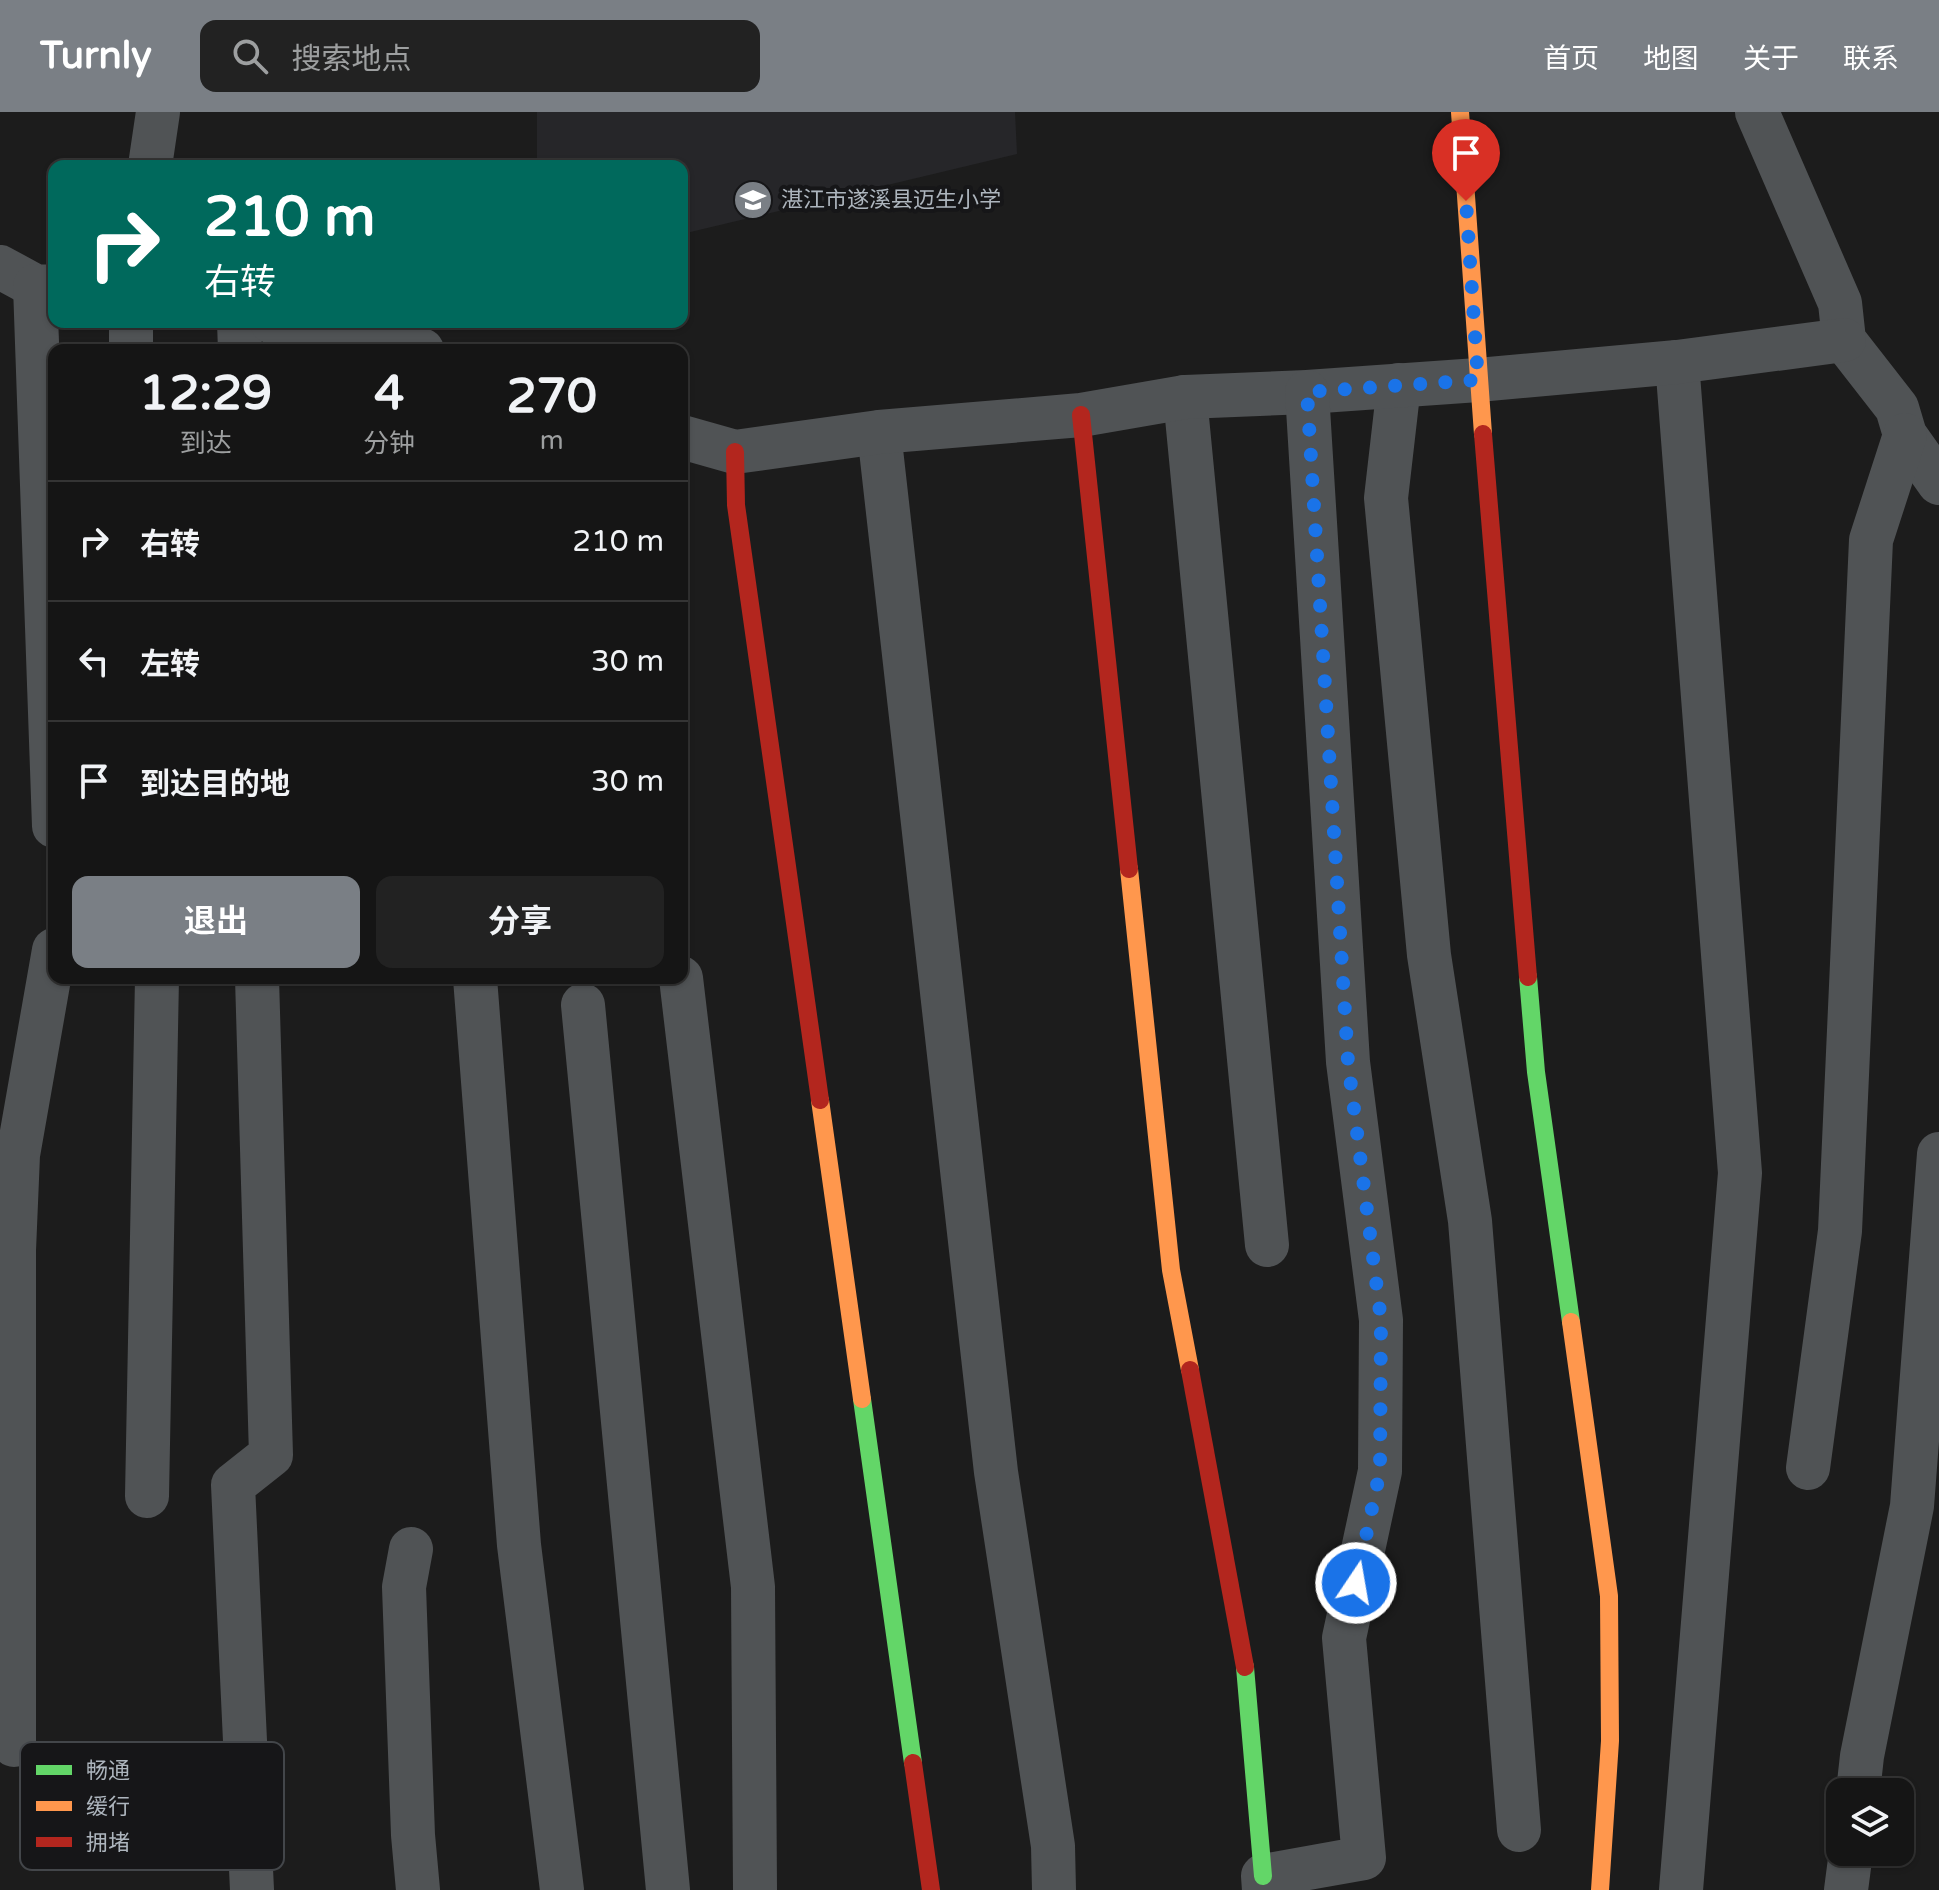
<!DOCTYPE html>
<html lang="zh">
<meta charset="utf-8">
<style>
body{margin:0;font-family:"Varela Round","Noto Sans SC",sans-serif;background:#222;color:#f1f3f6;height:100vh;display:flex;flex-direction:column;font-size:30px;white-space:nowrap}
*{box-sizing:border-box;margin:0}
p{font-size:26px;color:#9d9fa0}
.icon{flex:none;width:44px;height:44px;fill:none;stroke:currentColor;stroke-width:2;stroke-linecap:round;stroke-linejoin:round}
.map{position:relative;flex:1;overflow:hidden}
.drawer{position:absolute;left:48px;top:232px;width:640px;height:640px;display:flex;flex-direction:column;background:#151515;border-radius:16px;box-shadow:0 2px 6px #0004,0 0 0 2px #343434}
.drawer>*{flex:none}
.top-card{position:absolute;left:48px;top:48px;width:640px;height:168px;border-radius:16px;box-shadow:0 2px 6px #0004,0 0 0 2px #343434;background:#00695c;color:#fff;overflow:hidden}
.buttons{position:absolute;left:1826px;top:1666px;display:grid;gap:16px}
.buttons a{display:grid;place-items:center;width:88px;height:88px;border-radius:16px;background:#151515;box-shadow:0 2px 6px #0004,0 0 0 2px #343434;font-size:40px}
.pin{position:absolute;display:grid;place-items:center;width:68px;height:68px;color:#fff;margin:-82px -34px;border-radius:50% 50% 50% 0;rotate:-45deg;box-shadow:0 0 8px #0007}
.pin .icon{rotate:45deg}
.me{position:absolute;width:88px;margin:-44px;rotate:12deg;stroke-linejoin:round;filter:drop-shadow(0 0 6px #0008)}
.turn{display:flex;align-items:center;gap:28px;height:168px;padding:0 24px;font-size:36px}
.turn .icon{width:104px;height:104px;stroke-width:2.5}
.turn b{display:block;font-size:56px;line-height:68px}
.eta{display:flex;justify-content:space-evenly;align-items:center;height:136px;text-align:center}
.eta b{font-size:48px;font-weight:700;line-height:56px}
.primary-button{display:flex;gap:16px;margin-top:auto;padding:16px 24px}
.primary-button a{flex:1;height:92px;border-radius:16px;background:#7a7f85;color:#fff;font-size:32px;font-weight:700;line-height:92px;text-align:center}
.primary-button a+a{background:#222;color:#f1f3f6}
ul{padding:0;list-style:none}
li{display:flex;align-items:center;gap:24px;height:120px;padding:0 24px;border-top:2px solid #343434}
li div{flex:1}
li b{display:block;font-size:30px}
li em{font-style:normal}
header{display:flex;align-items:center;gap:48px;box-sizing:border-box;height:112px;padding:0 40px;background:#7a7f85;color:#fff}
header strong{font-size:38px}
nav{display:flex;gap:44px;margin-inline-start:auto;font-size:28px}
.search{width:560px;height:72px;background:#222;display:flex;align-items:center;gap:20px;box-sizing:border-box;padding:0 28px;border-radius:16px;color:#9d9fa0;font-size:30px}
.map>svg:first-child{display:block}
.built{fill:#262629}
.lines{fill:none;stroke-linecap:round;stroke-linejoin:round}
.street{stroke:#505355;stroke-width:44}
.fast{stroke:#63d668;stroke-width:18}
.slow{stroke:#ff974d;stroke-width:18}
.jam{stroke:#b3261e;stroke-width:18}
.route{stroke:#1a73e8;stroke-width:14;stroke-dasharray:0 25.2}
.labels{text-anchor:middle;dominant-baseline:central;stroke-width:8;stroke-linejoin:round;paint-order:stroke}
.poi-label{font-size:22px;fill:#adb5bd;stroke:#161618;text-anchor:start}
.key{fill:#161618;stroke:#43464a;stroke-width:2}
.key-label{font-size:22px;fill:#adb5bd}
</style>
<header>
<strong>Turnly</strong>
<div class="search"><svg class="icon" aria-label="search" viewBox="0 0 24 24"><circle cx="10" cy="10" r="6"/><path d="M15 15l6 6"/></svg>搜索地点</div>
<nav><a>首页</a><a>地图</a><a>关于</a><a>联系</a></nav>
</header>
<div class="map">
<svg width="1939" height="1778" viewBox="0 0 1939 1778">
<rect width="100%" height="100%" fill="#1c1c1c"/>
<polygon class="built" points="537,0 1015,0 1017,42 682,122 682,54 537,54"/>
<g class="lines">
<g class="street">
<polyline points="1757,0 1840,191 1844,228 1897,296 1905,323 1939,371"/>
<polyline points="150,54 158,0"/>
<polyline points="0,155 35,174 54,175"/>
<polyline points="35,174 54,714"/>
<polyline points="239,210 240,238"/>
<polyline points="272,210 338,230 409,233 422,238"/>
<polyline points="131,238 131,210"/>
<polyline points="1677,250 1740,1061 1681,1778"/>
<polyline points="1399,273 1386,386 1429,843 1470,1109 1519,1718"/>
<polyline points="1185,285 1267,1133"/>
<polyline points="879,320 996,1360 1053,1734 1054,1778"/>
<polyline points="682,325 735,340 879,320 1081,303 1185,285 1307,280 1478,268 1677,250 1844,228"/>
<polyline points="475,866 519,1433 562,1778"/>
<polyline points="681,866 753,1475 755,1778"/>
<polyline points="583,893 668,1778"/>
<polyline points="1808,1356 1840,1119 1871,428 1905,323"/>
<polyline points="147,1384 157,866"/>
<polyline points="411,1437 404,1475 413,1723 418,1778"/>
<polyline points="14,1633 14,1138 18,1043 54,838"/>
<polyline points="1858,1680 1862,1644 1912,1394 1939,1042"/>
<polyline points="252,1778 233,1373 271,1343 257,866"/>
<polyline points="1264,1778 1263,1764 1364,1746 1344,1526 1380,1359 1381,1208 1348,950 1307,280"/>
<polyline points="1846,1778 1851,1740"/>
</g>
<g class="fast">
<polyline points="1528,865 1536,960 1571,1210"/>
<polyline points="862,1287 913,1651"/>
<polyline points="1245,1555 1263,1764"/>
</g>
<g class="slow">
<polyline points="1460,0 1483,322"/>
<polyline points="1129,757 1171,1158 1190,1258"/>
<polyline points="820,988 862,1287"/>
<polyline points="1571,1210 1609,1484 1610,1629 1600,1778"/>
</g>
<g class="jam">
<polyline points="1081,303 1129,757"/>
<polyline points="1483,322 1528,865"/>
<polyline points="735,340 736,393 820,988"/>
<polyline points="1190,1258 1245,1555"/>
<polyline points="913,1651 931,1778"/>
</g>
</g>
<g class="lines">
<polyline class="route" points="1356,1471 1380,1359 1381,1208 1348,950 1307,280 1478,268 1466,89"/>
</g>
<defs>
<g id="school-disc" transform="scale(2)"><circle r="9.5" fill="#7a7f85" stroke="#161618"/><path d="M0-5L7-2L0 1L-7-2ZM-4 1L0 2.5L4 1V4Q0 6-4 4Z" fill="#fff"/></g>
</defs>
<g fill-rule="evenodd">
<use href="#school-disc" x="753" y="88"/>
</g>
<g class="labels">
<g class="poi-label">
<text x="781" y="88">湛江市遂溪县迈生小学</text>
</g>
</g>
<rect x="20" y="1630" width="264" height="128" rx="12" class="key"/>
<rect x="36" y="1653" width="36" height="10" fill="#63d668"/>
<rect x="36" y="1689" width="36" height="10" fill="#ff974d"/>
<rect x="36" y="1725" width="36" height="10" fill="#b3261e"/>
<g class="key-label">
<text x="86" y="1666">畅通</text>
<text x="86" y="1702">缓行</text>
<text x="86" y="1738">拥堵</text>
</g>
</svg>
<div class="buttons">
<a><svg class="icon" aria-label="layers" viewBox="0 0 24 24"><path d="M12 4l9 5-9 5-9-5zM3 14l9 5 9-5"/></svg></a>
</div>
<div class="pin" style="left:1466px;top:89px;background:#d93025"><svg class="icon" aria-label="arrive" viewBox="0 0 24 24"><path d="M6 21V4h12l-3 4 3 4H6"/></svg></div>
<svg class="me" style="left:1356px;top:1471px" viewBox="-20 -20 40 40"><circle r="17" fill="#1a73e8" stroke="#fff" stroke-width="3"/><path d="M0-11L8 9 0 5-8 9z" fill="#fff"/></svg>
<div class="top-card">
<div class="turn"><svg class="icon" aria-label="right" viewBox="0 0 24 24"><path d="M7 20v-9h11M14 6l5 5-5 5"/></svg><div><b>210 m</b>右转</div></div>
</div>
<section class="drawer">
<div class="eta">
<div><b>12:29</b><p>到达</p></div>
<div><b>4</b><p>分钟</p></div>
<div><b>270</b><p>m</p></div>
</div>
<ul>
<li><svg class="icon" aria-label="right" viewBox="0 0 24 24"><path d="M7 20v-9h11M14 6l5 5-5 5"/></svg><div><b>右转</b></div><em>210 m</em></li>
<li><svg class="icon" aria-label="left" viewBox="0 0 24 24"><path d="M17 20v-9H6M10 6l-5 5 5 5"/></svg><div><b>左转</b></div><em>30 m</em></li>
<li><svg class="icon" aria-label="arrive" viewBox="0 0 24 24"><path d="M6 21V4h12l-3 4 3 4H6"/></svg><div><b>到达目的地</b></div><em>30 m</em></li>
</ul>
<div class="primary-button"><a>退出</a><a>分享</a></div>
</section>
</div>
